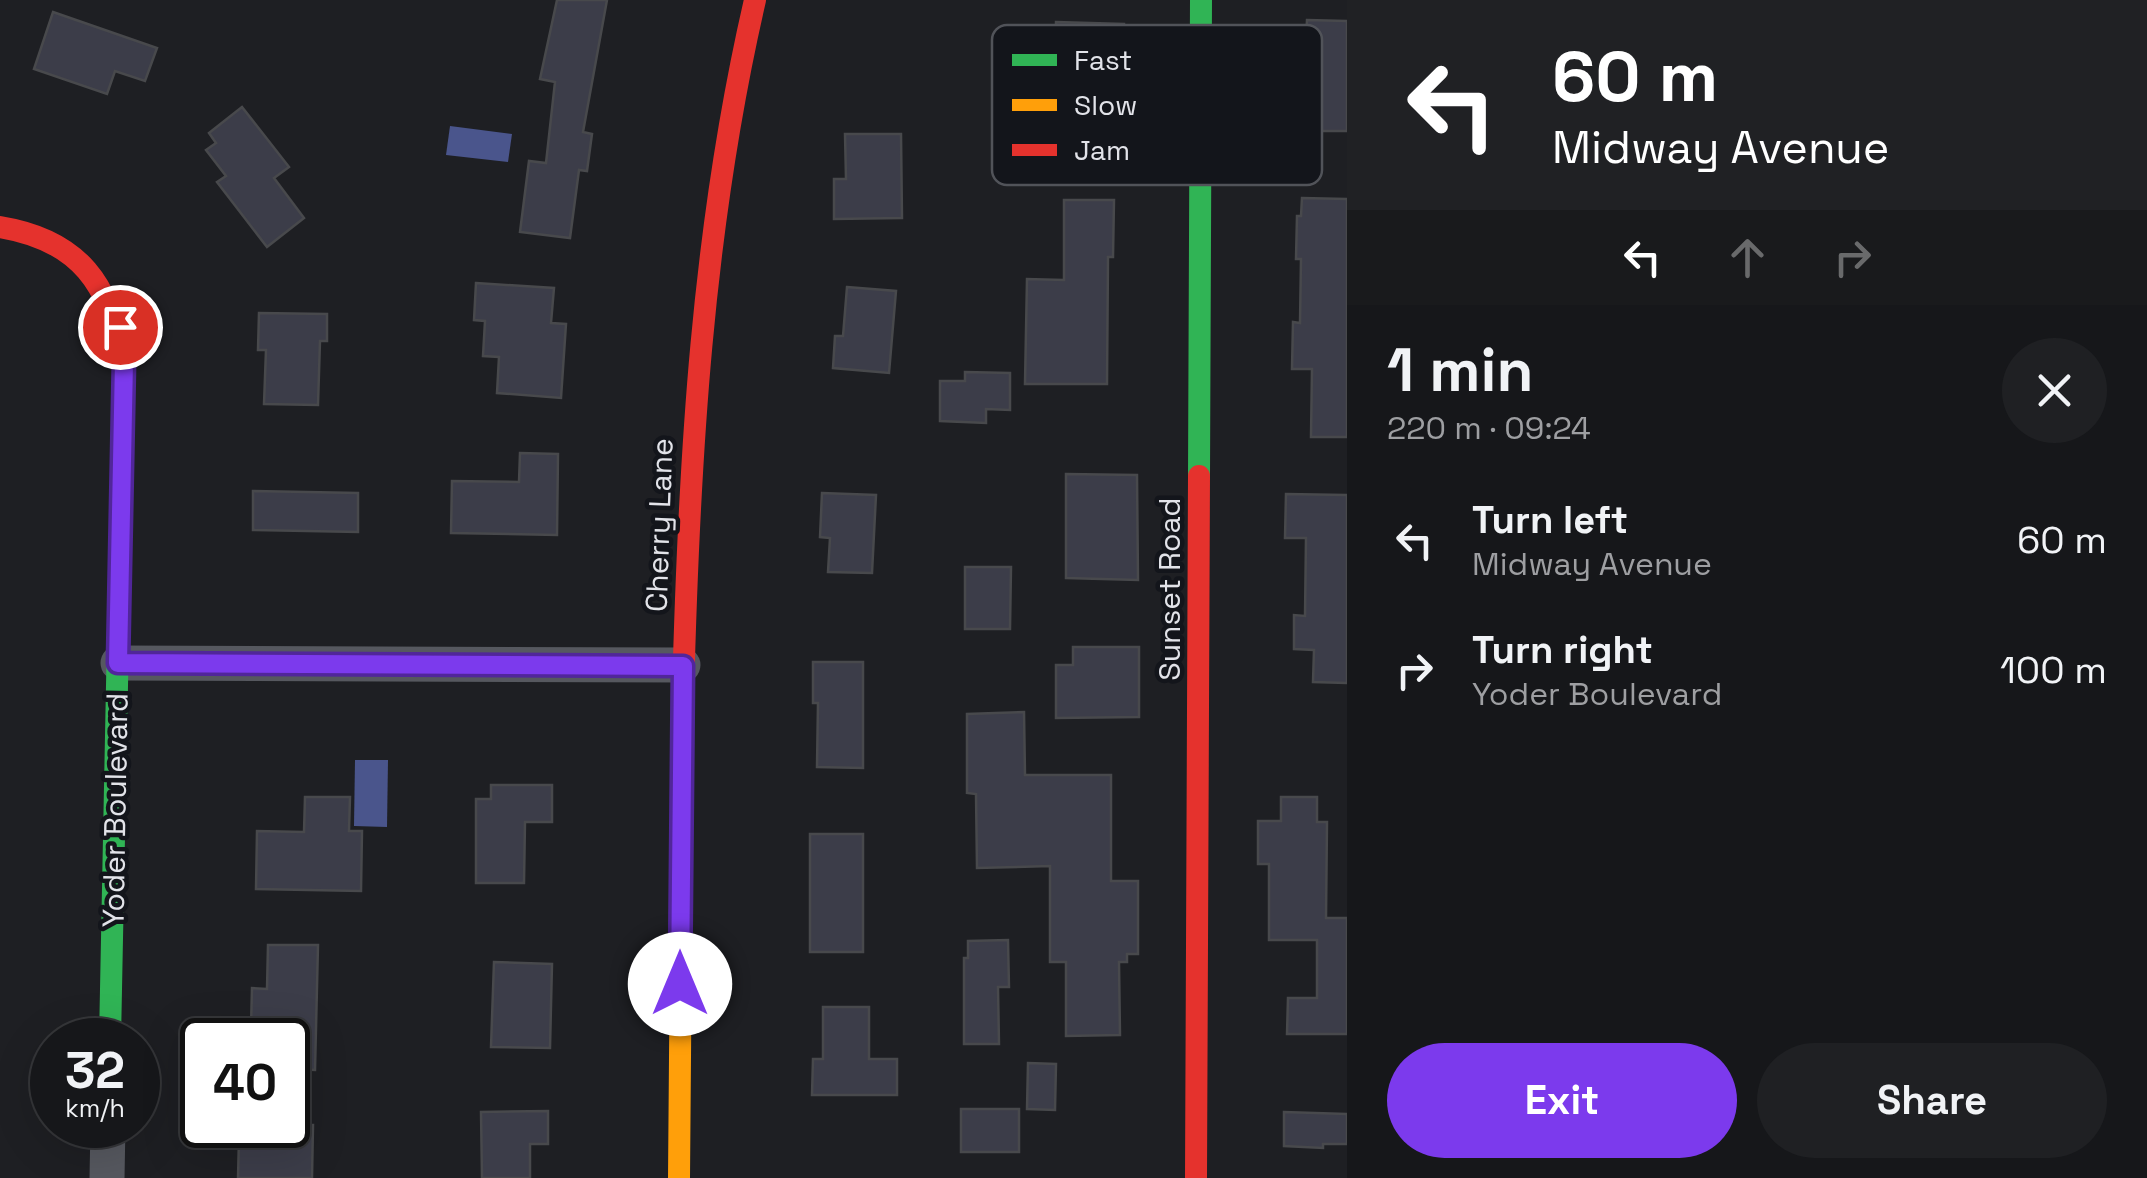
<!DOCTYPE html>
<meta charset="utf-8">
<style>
body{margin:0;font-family:"Space Grotesk",sans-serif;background:#1f2023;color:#f1f3f6;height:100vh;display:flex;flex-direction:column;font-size:38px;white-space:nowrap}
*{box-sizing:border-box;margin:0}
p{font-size:32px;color:#9e9fa2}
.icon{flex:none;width:55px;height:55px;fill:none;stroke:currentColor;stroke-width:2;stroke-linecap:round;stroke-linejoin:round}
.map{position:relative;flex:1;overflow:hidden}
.sheet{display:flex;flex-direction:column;background:#16171a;width:800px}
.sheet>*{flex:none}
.banner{background:#202124;color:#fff;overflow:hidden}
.speed{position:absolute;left:30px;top:1018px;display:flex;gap:20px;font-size:50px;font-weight:700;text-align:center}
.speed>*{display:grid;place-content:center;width:130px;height:130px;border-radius:50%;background:#16171a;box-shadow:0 10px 40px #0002,0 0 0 2px #353639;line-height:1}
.speed small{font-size:25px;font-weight:400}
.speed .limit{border:5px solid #111;border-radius:15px;background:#fff;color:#111}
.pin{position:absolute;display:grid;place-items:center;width:85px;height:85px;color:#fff;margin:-42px;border:5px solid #fff;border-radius:50%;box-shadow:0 2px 10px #0007}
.me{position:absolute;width:110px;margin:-55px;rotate:0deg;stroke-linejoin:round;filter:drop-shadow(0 0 8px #0008)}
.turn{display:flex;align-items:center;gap:35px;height:210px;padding:0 40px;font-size:45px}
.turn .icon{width:130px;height:130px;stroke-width:2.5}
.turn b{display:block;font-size:70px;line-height:85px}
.lanes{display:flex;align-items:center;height:95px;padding:0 40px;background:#0003;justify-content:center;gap:50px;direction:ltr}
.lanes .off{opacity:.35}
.round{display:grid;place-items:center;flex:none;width:105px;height:105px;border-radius:52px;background:#1f2023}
.headline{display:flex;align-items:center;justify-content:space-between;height:170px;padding:0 40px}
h1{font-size:60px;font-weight:700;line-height:75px}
.button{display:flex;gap:20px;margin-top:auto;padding:20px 40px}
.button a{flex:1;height:115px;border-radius:60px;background:#7c3aed;color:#fff;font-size:40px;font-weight:700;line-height:115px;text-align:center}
.button a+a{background:#1f2023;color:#f1f3f6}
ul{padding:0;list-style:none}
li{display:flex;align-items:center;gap:30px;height:130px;padding:0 40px}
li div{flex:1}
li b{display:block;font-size:38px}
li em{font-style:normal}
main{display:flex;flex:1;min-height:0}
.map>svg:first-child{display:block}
.water{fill:#4a558c}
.building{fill:#3c3d49;stroke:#48494c;stroke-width:2.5}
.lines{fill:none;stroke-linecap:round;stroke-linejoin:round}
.street{stroke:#56585f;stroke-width:35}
.fast{stroke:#30b455;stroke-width:22}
.slow{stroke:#ff9f0a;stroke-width:22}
.jam{stroke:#e5322d;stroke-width:22}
.route-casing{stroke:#51269a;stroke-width:25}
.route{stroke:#7c3aed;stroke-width:18}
.labels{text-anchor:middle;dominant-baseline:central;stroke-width:9;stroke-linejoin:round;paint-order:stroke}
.street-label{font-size:30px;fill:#e2e3e9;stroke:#13151b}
.key{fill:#13151b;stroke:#515359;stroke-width:2.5}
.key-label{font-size:28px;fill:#e2e3e9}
</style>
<main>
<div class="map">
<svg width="1347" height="1178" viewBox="0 0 1347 1178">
<rect width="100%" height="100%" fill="#1e1f23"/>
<g class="water">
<polygon points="450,126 512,134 508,162 446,155"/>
<polygon points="355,760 388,760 387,827 354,826"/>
</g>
<g class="building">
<polygon points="557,0 607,0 583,132 592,134 587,171 579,170 570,238 520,232 529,161 546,163 555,82 540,79"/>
<polygon points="53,12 157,48 145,81 115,71 107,94 34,69"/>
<polygon points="1307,20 1347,21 1347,131 1294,131 1299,40 1306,41"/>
<polygon points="1056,22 1124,24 1123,67 1055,64"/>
<polygon points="242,107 289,167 274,178 304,218 267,247 217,182 226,176 206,150 216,143 209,133"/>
<polygon points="845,134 901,134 902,218 834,219 834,179 846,179"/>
<polygon points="1302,198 1347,199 1347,437 1311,437 1312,369 1292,369 1293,322 1300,323 1301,259 1296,259 1297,216 1301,216"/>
<polygon points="1064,200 1114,200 1113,257 1108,257 1107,384 1025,384 1027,279 1064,280"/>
<polygon points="476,283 554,288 551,323 566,324 561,398 497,393 499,357 483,356 485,321 474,320"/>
<polygon points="847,287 896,291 889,373 833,368 835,336 843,336"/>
<polygon points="259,313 327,314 327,341 320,341 318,405 264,404 266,350 258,350"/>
<polygon points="965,372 1010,373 1010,410 986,409 986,423 940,421 940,381 965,381"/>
<polygon points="520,453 558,454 557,535 451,533 452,481 519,482"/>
<polygon points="1066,474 1137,475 1138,580 1066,578"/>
<polygon points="253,491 358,493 358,532 253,530"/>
<polygon points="822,493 876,495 872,573 828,572 830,538 820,537"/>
<polygon points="1286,494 1347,495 1347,683 1313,682 1314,650 1294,649 1294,615 1305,616 1306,538 1285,538"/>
<polygon points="965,567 1011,567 1010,629 965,629"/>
<polygon points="1073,647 1139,647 1139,717 1056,718 1056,665 1073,665"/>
<polygon points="813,662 863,662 863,768 817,767 818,703 813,703"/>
<polygon points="1024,712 1025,775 1111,775 1111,881 1138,881 1138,954 1127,954 1127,962 1119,962 1120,1035 1066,1036 1066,962 1050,962 1050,866 977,868 976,794 967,793 967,714"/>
<polygon points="491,785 552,785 552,822 525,822 524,883 476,883 476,799 491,799"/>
<polygon points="305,797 350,797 349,831 362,831 361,891 256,889 257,831 304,832"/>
<polygon points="1281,797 1317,797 1317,822 1327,822 1326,918 1347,918 1347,1034 1287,1034 1288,998 1317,998 1317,940 1269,940 1269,864 1258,864 1258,821 1281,821"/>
<rect x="810" y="834" width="53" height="118"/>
<polygon points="1008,940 1009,987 998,987 999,1044 964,1044 964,958 968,958 968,941"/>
<polygon points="268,945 318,945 315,1070 288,1069 288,1040 267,1040 267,1028 251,1027 252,988 267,989"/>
<polygon points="494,962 552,964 550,1048 491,1047"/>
<polygon points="823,1007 869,1007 869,1059 897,1059 897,1095 812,1095 813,1059 823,1059"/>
<polygon points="1028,1063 1056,1064 1055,1110 1027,1109"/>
<rect x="961" y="1109" width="58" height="43"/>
<polygon points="548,1111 548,1144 530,1144 530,1178 482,1178 481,1112"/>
<polygon points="1284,1112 1347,1114 1347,1144 1323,1144 1323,1148 1284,1146"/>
<polygon points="257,1125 313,1125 312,1178 238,1178 239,1137 257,1137"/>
</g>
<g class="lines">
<g class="street">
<polyline points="118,663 683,665"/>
<polyline points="107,1178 108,1125"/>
</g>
<g class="fast">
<polyline points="1199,476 1201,0"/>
<polyline points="110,1040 118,635"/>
</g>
<polyline class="slow" points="679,1178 683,695"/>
<g class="jam">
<path d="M0,227C80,240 110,285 124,361L118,635"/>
<path d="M683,695C689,461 702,229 755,0"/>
<polyline points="1196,1178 1199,476"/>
</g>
</g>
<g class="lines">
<g class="route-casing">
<polyline id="route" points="120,327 124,361 118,663 683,666 680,984"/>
</g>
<use href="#route" class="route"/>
</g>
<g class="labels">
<g class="street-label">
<text transform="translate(659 525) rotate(-88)">Cherry Lane</text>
<text transform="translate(1169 589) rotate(-90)">Sunset Road</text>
<text transform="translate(115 810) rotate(-89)">Yoder Boulevard</text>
</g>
</g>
<rect x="992" y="25" width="330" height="160" rx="15" class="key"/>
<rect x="1012" y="54" width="45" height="12" fill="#30b455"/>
<rect x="1012" y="99" width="45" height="12" fill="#ff9f0a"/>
<rect x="1012" y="144" width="45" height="12" fill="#e5322d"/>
<g class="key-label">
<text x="1074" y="70">Fast</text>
<text x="1074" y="115">Slow</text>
<text x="1074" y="160">Jam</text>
</g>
</svg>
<div class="speed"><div>32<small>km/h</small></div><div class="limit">40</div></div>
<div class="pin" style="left:120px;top:327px;background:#d93025"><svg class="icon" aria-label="arrive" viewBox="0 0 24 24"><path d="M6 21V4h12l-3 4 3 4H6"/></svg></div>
<svg class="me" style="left:680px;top:984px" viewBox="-20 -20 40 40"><circle r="19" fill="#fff"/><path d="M0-13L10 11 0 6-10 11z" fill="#7c3aed"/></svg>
</div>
<section class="sheet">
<div class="banner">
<div class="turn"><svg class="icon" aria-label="left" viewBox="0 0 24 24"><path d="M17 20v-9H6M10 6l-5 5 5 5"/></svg><div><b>60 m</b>Midway Avenue</div></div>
<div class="lanes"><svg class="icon" aria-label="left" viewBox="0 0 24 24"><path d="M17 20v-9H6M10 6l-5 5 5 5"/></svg><svg class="icon off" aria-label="ahead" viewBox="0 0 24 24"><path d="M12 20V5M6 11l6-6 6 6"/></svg><svg class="icon off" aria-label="right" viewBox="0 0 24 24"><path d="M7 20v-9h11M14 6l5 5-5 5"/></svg></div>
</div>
<div class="headline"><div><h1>1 min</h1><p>220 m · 09:24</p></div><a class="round"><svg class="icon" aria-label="close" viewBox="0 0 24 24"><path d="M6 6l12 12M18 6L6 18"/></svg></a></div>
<ul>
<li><svg class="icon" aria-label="left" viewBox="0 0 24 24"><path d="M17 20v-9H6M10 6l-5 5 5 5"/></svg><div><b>Turn left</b><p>Midway Avenue</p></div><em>60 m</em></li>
<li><svg class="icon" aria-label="right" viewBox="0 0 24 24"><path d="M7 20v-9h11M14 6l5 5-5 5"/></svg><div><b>Turn right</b><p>Yoder Boulevard</p></div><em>100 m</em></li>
</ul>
<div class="button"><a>Exit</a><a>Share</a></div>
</section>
</main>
